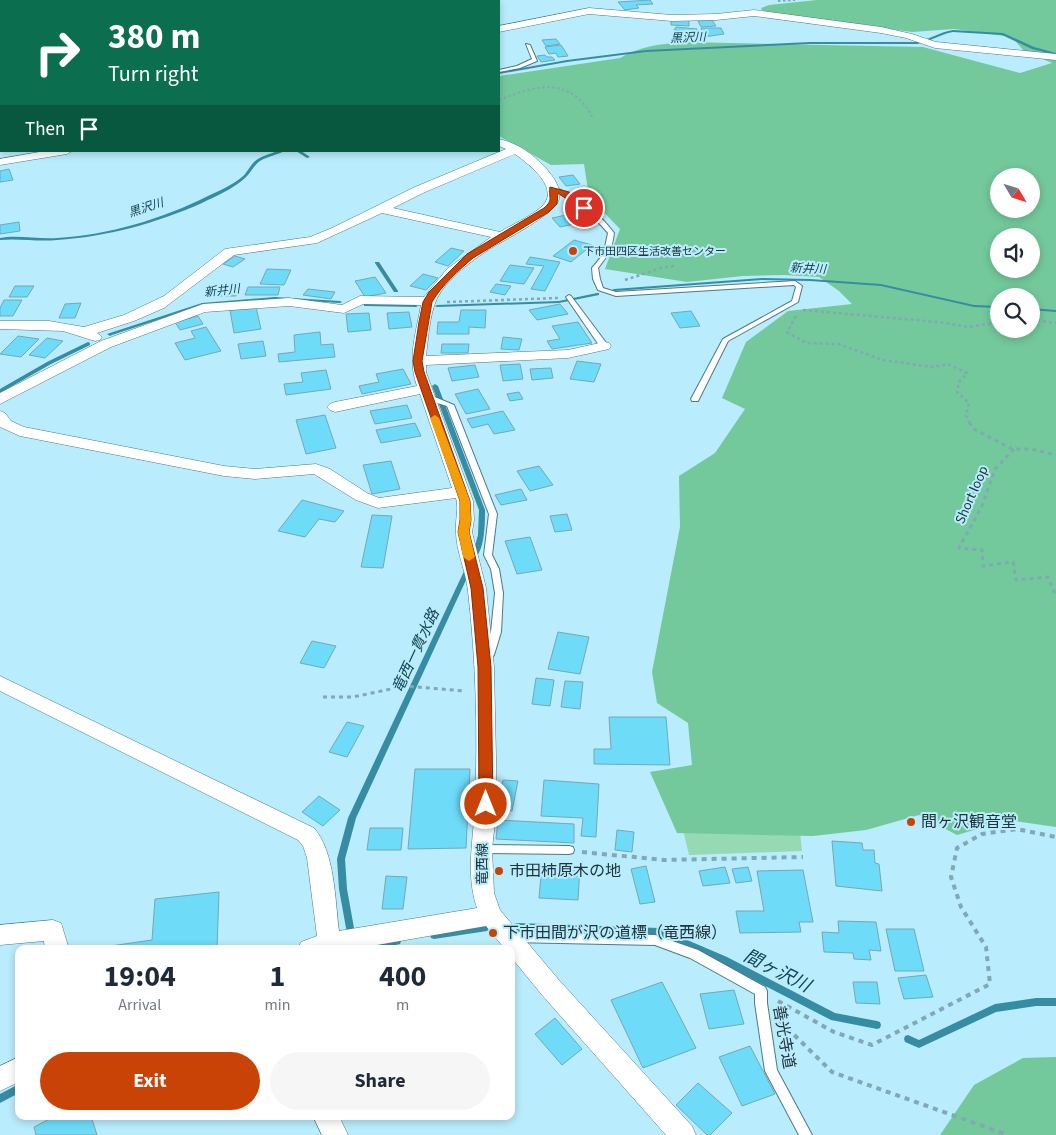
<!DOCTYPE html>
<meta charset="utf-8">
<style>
body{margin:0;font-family:"Source Sans 3","Noto Sans JP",sans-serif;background:#f6f6f7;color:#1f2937;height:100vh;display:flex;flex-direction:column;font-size:19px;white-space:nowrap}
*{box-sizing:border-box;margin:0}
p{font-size:16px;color:#747a83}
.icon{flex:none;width:28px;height:28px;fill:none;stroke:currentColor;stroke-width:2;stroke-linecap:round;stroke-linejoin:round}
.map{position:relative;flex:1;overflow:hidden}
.panel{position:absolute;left:15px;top:945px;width:500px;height:175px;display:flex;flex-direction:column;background:#fff;border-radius:10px;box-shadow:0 2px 8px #0003}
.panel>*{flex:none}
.guide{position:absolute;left:0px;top:0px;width:500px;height:152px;box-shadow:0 2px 8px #0003;background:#0b6e4f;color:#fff;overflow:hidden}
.needle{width:32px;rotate:128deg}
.controls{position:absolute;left:990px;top:168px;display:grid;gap:10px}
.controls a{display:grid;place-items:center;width:50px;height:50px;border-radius:50%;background:#fff;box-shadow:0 2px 8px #0003;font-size:25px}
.pin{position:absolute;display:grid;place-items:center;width:42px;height:42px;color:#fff;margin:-21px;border:2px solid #fff;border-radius:50%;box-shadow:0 1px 5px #0007}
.me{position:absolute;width:55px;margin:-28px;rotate:0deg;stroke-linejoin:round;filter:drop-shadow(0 0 4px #0008)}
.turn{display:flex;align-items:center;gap:18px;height:105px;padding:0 25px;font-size:22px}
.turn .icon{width:65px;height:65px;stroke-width:2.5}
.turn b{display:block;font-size:35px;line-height:42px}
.then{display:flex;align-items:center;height:48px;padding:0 25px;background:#0003;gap:10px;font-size:19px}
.eta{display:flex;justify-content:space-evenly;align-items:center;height:85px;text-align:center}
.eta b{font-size:30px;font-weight:700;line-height:35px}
.button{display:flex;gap:10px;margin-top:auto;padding:10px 25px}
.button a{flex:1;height:58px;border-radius:30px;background:#c94307;color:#fff;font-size:20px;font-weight:700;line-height:58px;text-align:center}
.button a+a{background:#f6f6f7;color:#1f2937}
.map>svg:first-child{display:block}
.green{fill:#95dab3}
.forest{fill:#73c99b;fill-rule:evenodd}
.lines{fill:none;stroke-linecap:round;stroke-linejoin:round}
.stream{fill:#368ca2;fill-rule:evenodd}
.building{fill:#6edbf9;stroke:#76a7b6}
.lane-casing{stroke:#4a7a88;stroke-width:2}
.street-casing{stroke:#4a7a88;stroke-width:1}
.secondary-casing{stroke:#4a7a88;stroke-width:2}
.path-far3{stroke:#81a8b4;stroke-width:2;stroke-dasharray:2.5 2.5;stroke-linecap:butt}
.path-far2{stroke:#81a8b4;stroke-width:2.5;stroke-dasharray:3 3;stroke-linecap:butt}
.path-far1{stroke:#81a8b4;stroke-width:3;stroke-dasharray:4 4;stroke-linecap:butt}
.path{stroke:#81a8b4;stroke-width:4;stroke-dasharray:5 5;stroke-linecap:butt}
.lane{fill:#fff;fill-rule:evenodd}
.street{fill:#fff;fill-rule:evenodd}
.secondary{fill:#fff;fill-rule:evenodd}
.route{fill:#c94307;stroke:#832c05}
.slow{fill:#f59e0b}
.poi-dot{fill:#c94307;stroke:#b9ecfc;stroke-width:2}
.labels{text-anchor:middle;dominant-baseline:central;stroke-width:4;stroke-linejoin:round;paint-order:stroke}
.far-poi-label{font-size:11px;fill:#20343a;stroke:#b9ecfc;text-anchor:start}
.far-water-label{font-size:12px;font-style:italic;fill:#144552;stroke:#b9ecfc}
.street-label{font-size:14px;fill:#20343a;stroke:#b9ecfc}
.water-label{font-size:15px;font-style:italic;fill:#144552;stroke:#b9ecfc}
.near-poi-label{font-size:16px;fill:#20343a;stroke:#b9ecfc;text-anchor:start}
.near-street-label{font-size:16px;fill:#20343a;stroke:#b9ecfc}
.near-water-label{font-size:18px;font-style:italic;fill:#144552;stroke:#b9ecfc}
</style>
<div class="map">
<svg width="1056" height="1135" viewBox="0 0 1056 1135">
<rect width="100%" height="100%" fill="#b9ecfc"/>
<polygon class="green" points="675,796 800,832 802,851 689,855"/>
<g class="forest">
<path d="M817,0H1056V827L1008,820L957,835L919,815L866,830L813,836L677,833L650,772L692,765L688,723L657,703L652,672L680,527L679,476L715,453L745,409L722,398L746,342L788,311L852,304L839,291L819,277L784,275L743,276L687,282L605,269L620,229L589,197L584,164L551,165L499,136V76L620,58C640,46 661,44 684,42L923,47L1020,73L1052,63L1023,50L1012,37L954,29L912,32L763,12L761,8L769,5ZM999,176H1031V209H999ZM999,236H1031V269H999ZM999,296H1031V329H999Z"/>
<polygon points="1056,1057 1056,1135 940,1135 974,1085 1023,1058"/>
</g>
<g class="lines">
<g class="stream">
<polygon points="21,0 25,0 25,1 22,1"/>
<polygon points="345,0 355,0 351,1 344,1"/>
<path d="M953,30L1003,33L1034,47L1056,53V55L1032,49L1002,35L953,32C940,34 930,42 917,44H810L646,52L567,62L499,74V72L567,60L646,50L810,42H917C930,39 940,32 953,30Z"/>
<rect x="0" y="79" width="1" height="3"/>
<path d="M278,151H285C277,155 268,156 260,161C254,165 251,173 245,178C233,189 216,196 202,203C157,223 106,237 57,240C38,242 19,238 0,240V238L7,237C24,236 40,239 57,238C109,235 162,219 208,196C219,191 232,185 242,177C247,173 249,167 254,162C260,156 270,154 278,151Z"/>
<polygon points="296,151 301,151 310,157 307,158"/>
<polygon points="375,262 379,262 398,291 398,292 394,292 375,263"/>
<polygon points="762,278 810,279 881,284 974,305 999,306 999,308 974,307 881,286 810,281 762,280 614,291 612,290 614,289"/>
<polygon points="597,293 599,293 599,295 559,303 437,307 435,306 437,305 559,301"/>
<polygon points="275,297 340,301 342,302 340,303 275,299 203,305 112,335 110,336 107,334 202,303"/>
<polygon points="364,304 416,305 418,306 416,307 366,306 364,306"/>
<polygon points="1031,308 1056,310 1056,312 1031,310"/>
<polygon points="88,342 90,343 90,345 51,364 0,393 0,389 47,362"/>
<path d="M435,384L438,386L485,510C485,524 485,552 473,560L470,558L475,546L478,535L479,510L432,386Z"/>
<polygon points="469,565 472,567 356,818 345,859 347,889 354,928 353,931 350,932 347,931 346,928 339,889 337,859 348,818 466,567"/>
<polygon points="487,923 490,924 491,927 490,930 487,931 434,939 431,938 430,935 431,932 434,931"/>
<polygon points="517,923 659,928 727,957 835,1013 877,1021 880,1022 881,1025 880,1028 877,1029 831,1020 721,963 658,936 517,931 514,930 513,927 514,924"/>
<path d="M397,937L400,938L401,941L400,944C386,948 374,949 359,949L360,946L363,945Z"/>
<polygon points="1036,998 1056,998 1056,1006 1036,1006 996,1012 919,1048 905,1042 904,1039 905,1036 908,1035 919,1040 995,1004"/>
<polygon points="19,1084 19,1093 0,1103 0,1094"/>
</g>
</g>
<g class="building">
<polygon points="650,0 653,4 636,5 639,8 625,10 618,2"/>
<polygon points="671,20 689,20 689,26 671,25"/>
<polygon points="712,20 716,26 701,27 698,21"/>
<polygon points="676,27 697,29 695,33 674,30"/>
<polygon points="701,28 721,28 724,34 704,37"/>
<polygon points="556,39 560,44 546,46 542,40"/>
<polygon points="561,45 568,56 558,57 556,53 549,54 545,47"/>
<polygon points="545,55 547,57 552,57 555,60 541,62 537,56"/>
<polygon points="9,169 13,180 0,182 0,171"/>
<polygon points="573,175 580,184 566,186 559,177"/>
<polygon points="576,213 585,222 560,227 552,218"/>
<polygon points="19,222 20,231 0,234 0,225"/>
<polygon points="574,240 592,245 571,262 553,256"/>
<polygon points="451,248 464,251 448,266 435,262"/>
<polygon points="235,256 245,259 233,267 223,264"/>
<polygon points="530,257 560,262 545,291 531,289 544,266 526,264"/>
<polygon points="510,265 534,268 524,284 500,281"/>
<polygon points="267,269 291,270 284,285 260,284"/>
<polygon points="423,274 438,278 426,290 410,286"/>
<polygon points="375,277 386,293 365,297 355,281"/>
<polygon points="496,284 511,286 505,295 490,292"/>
<polygon points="15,286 34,286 27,297 9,297"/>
<polygon points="248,287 280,287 278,295 245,295"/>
<polygon points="211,288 239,288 236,296 208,296"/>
<polygon points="308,289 335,292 331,299 303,295"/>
<polygon points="4,300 22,300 13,316 0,316 0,308"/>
<polygon points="81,303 75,318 59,318 65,304"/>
<polygon points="560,304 568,314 537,320 529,310"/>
<polygon points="256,307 261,329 234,333 230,310"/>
<polygon points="461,310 486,310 485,328 469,327 469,334 437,334 438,322 459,322"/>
<polygon points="691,311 700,326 680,328 671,313"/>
<polygon points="409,312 412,327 389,329 387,313"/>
<polygon points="369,313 371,330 348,332 346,314"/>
<polygon points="198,316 203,324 180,330 175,322"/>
<polygon points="578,322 592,343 552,349 547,341 560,339 552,326"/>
<polygon points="206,327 221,351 185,360 175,343 195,338 191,331"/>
<polygon points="320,332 321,345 333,344 335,357 279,362 278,354 295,352 294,335"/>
<polygon points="18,336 39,339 21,357 0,354"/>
<polygon points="503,337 522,339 519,350 501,349"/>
<polygon points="47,338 63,341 45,358 29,355"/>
<polygon points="263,341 266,356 241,359 238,344"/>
<polygon points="442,344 469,344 468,353 441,353"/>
<polygon points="577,361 601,364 594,382 570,379"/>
<polygon points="520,364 523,379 503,381 500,365"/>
<polygon points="475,365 479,377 452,381 448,368"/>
<polygon points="551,368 553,378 532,380 530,369"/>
<polygon points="403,369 411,384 362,394 359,386 379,382 376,374"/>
<polygon points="326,370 331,389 286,395 284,384 303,382 301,373"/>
<polygon points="478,389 490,409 466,414 455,394"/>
<polygon points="519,392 523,399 510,401 507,394"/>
<polygon points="407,405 412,418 375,424 370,411"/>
<polygon points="503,411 515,430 494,434 488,424 472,428 467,419"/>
<polygon points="325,415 336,448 306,454 296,420"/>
<polygon points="415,423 421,436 381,443 376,430"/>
<polygon points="391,461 400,489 372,494 363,465"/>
<polygon points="539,466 553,485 530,491 517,471"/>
<polygon points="521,489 527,500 501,505 495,495"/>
<polygon points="302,500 344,511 335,522 319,519 305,537 278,531"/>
<polygon points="567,514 572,530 555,532 550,516"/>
<polygon points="372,515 392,516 383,568 361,567"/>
<polygon points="530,537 542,570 517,574 505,541"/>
<polygon points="558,632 589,637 580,674 548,669"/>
<polygon points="312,641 336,646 324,668 300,663"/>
<polygon points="536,678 554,680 550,706 532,704"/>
<polygon points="565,681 583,682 580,709 561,707"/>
<polygon points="609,717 666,717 670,765 594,764 594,749 611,749"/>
<polygon points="347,722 364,726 347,757 329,752"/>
<polygon points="415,769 470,769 466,848 408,849"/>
<polygon points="503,780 518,781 512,811 497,809"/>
<polygon points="544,780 599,784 596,837 581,836 583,818 541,816"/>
<polygon points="319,796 340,810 323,826 302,812"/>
<polygon points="498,820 574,824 574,843 496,839"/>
<polygon points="370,828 403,828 401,850 367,850"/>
<polygon points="617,830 634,832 632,852 615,850"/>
<polygon points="832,841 862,843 863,850 874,850 875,863 879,864 882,891 836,886"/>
<polygon points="542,864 580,867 578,900 539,898"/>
<polygon points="646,866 655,902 640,904 631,869"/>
<polygon points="725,867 730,883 703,886 699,871"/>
<polygon points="748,867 752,881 736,883 732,869"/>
<polygon points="803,870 813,922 799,922 801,932 740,933 736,911 764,911 757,871"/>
<polygon points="386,876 407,877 403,909 382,909"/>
<polygon points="219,892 217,949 90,949 152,940 155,899"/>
<polygon points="838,921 876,922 881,951 869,950 871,960 854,959 853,953 824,952 822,932 839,933"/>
<polygon points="886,929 914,929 924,971 895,971"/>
<polygon points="926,975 933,997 904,999 898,978"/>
<polygon points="662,982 696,1048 643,1068 611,1000"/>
<polygon points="853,982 877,982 880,1004 856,1003"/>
<polygon points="734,990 744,1024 709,1029 700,994"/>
<polygon points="555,1018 582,1049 562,1065 535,1034"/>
<polygon points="750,1046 775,1094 742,1106 719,1057"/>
<polygon points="698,1083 732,1113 710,1135 707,1135 676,1105"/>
<polygon points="55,1116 91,1116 97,1135 36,1135 34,1127"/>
</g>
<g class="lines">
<g class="lane-casing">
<g id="lane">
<polygon points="526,44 530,45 537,61 520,68 499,72 499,70 517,66 532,59"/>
<path d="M553,187C577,195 599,213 614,233C612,250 608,255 598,268L600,279L603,288L616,292L795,281L802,286L798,302L728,341L698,401H692L691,399L723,339L792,301L796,287L794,285L616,296L598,290L593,279L592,268L602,256L605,247L608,233C592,214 574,199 551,190L550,189Z"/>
<polygon points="569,295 571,296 607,344 607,348 601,348 566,297"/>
<polygon points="424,395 430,395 454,405 497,514 492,555 499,569 503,593 501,632 494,655 492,657 486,657 484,655 491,632 495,593 491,569 484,555 489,514 447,406 424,399 423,397"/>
<polygon points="482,845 569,846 573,847 574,850 573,853 569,854 482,853 478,852 477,849 478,846"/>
<polygon points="512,932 655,935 698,950 765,987 767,991 767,1003 777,1070 812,1135 799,1135 765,1071 755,1003 755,994 690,958 655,945 512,942 508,941 506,937 508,933"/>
</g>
</g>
<g class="street-casing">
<g id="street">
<polygon points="78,0 89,0 90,1 79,1"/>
<polygon points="589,8 672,15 716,14 754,10 881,27 912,34 936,42 1056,54 1056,60 935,48 906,38 881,33 754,16 716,20 672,21 589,14 499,32 499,26"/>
<path d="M499,139C518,143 536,156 549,172C555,179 561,189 559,199C554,216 501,241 485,252C469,263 453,275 442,290C429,308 429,335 426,356L568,350L604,342L609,343L611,346L609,349L568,358L426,365V372L473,501L474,520L472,532L486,588L494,667L497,804L492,849L494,893L500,910L558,979L692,1126L696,1135H666L542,995L511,957V949H505L486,926L354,949H298L301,942L317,936L307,858L303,846L298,840L0,691V676L314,828C335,852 335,900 339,931L477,908C465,873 474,838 475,803C478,732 476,661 468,591C466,571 456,551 456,532C455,520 459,510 456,498L378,508L356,500L314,474L255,479L224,476L20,436L0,427V411L5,413L11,421L24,427L224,466L255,469L316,464L330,469L367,493L379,498L452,488L420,394L335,412L330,410L327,407L330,404L335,402L417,386C407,359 416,333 421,305L363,304L344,313L289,306L205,312L111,347L0,404V393L101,341L203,304L289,298L342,305L360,296L424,297L447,269L491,237L382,213L317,243L234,255L164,308L134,321L97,333L102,337L100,340L95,341L63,331L0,329V321H49L84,327L124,315L164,296L225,249L310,237L332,228L415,187L506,149L499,146ZM515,154C529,164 563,190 540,208C528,218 513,224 500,232L393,208L423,193Z"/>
<polygon points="45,151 72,151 67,154 0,165 0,159"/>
<polygon points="53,920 61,923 69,949 45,949 44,941 0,945 0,925"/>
<polygon points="19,1057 19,1082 0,1091 0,1066"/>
<polygon points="313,1116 339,1116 348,1135 322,1135"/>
</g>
</g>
<g class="secondary-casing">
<rect id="secondary" x="0" y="88" width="1" height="8"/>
</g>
<g class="path-far3">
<polyline points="778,1 795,0"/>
<path d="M499,100C526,90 553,78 578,98C584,104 589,109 592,117"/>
</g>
<g class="path-far2">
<polyline points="625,280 661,268 674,266"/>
<polyline points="447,302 558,298"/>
<polyline points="803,310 938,322 969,327 999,322"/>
<polyline points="796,316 787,332 806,343 838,344 883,360 932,367 948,364 967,373 959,382 957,392 969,403 966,416 970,423"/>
<polyline points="1031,320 1056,323"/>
</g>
<g class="path-far1">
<polyline points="969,422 974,429 1012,449 1031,449 1056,455"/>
<polyline points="1014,449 995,469 982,506 959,548 982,550 983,566 1013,562 1016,580 1048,577 1056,596"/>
<polyline points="323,697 353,697 405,686 465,691"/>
</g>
<g class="path">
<polyline points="582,852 664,860 803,857"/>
<polyline points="778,1001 834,1032 872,1045 990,984 986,947 961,907 951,877 957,848 982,834 1017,829 1056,837"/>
<polyline points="780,1021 832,1072 1008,1135"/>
</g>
<use href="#lane" class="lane"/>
<use href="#street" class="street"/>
<use href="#secondary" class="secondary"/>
</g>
<path class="route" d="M550,187L569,192L588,208L581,209L558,193L557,204L549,212L473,258C459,270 442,285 432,302L422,361L424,372L470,501L471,520L469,532L483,588L491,667L493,804L491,808L486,810L481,808L479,804L478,667L471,588L458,532L460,520V501L415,372L413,361L419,322L423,302L429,292L467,254L544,208C554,199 548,198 550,187Z"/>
<polygon class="slow" points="435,415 439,418 470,501 471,520 469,532 475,557 469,561 463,557 458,532 460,520 460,501 430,418"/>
<g class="poi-dot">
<circle cx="573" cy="251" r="5"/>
<circle cx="911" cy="822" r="5"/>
<circle cx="499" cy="871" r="5"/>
<circle cx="493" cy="933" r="5"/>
</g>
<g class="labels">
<g class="far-poi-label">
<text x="583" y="251">下市田四区生活改善センター</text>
</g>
<g class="far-water-label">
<text transform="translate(688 38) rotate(-2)">黒沢川</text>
<text transform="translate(146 208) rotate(-18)">黒沢川</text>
<text transform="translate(808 269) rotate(3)">新井川</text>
<text transform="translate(222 291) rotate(-6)">新井川</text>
</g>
<g class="street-label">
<text transform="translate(972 495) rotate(-66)">Short loop</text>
<text transform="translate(483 864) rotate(-90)">竜西線</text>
</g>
<g class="water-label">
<text transform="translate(416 651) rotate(-65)">竜西一貫水路</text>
</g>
<g class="near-poi-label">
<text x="921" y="822">間ヶ沢観音堂</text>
<text x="509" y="871">市田柿原木の地</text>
<text x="503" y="933">下市田間が沢の道標（竜西線）</text>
</g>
<g class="near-street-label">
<text transform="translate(784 1037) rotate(80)">善光寺道</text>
</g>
<g class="near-water-label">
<text transform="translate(777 971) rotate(27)">間ヶ沢川</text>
</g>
</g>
</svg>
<div class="controls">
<a><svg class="needle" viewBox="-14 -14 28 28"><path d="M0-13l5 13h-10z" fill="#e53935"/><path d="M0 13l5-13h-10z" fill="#747a83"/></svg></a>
<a><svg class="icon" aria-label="sound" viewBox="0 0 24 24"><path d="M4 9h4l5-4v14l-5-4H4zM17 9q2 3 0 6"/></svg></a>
<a><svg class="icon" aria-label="search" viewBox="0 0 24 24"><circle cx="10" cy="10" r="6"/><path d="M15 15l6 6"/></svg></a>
</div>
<div class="pin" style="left:584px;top:208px;background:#d93025"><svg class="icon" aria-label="arrive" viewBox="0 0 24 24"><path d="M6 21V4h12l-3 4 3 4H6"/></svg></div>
<svg class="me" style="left:486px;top:804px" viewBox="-20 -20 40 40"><circle r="17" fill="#c94307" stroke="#fff" stroke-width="3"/><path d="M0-11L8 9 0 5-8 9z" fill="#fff"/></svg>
<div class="guide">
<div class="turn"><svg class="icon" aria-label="right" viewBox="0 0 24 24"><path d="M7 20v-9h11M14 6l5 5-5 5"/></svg><div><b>380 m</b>Turn right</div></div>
<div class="then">Then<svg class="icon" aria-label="arrive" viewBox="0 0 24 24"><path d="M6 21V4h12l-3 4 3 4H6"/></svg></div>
</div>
<section class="panel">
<div class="eta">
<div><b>19:04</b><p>Arrival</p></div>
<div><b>1</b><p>min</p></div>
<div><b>400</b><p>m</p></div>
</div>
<div class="button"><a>Exit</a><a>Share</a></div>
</section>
</div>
